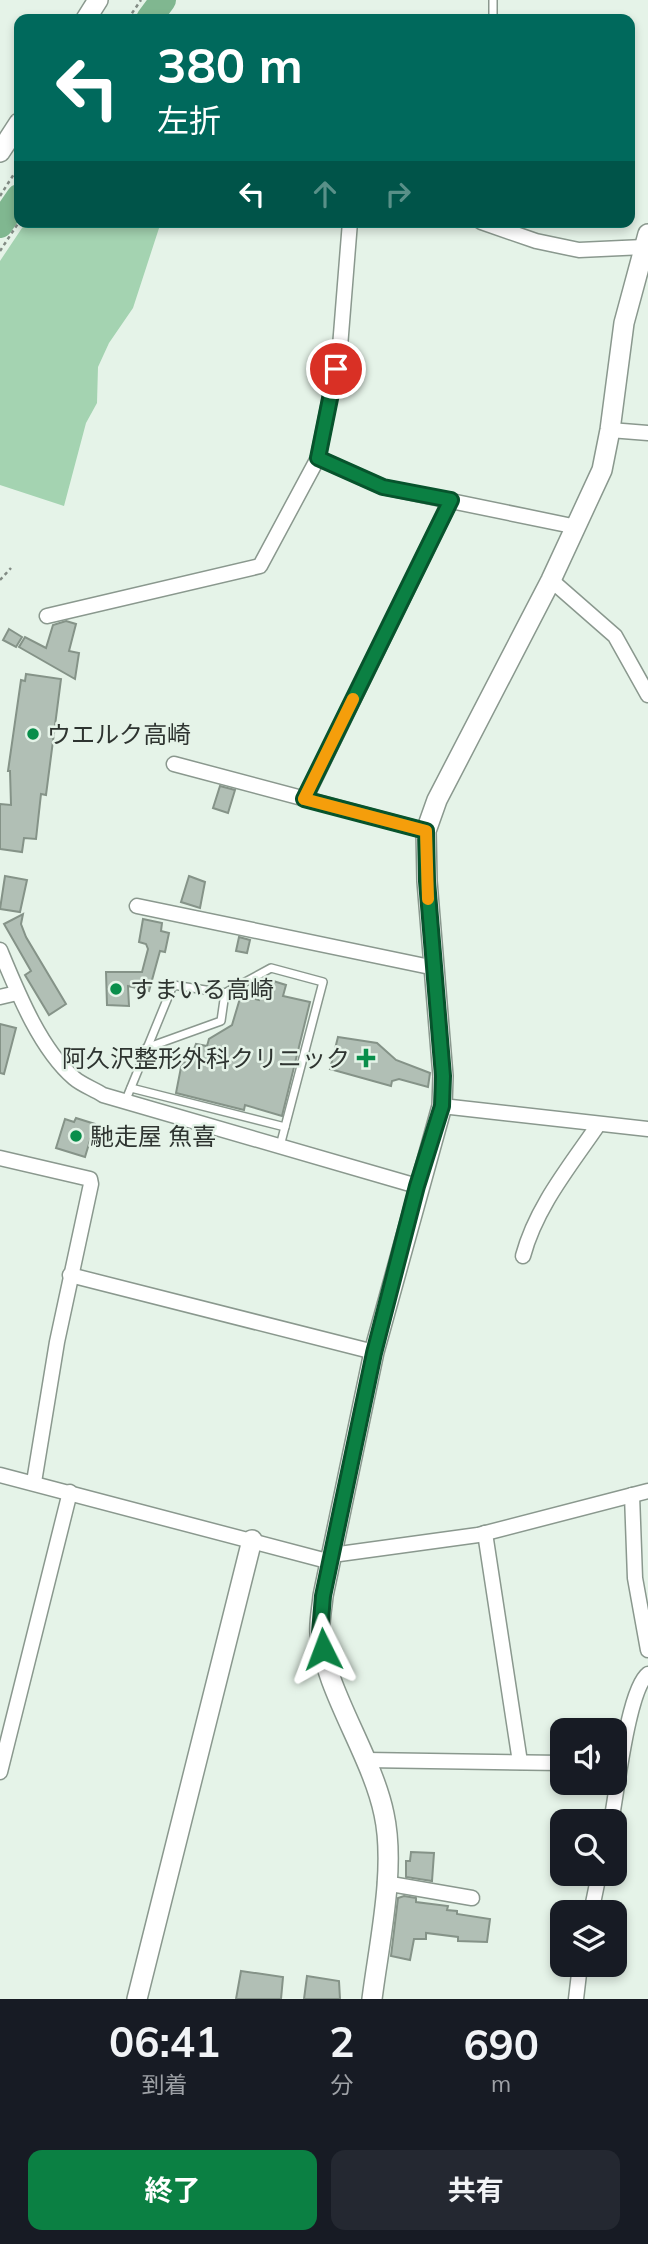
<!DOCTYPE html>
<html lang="ja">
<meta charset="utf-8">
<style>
body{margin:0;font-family:Mulish,"Noto Sans JP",sans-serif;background:#242831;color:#f1f3f6;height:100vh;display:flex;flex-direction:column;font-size:26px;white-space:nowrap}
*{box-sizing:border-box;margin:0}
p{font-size:23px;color:#9ea1a6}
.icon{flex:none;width:38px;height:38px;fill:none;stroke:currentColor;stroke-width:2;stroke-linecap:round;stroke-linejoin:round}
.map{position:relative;height:1999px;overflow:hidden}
.drawer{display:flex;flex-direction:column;background:#171b24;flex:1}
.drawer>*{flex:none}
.guide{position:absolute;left:14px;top:14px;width:621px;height:214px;border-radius:14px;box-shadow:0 4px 10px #0003;background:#00695c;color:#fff;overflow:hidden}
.buttons{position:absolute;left:550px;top:1718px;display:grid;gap:14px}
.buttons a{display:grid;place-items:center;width:77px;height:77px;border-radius:14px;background:#171b24;box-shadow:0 4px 10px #0003;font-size:35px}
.pin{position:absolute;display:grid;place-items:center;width:60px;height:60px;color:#fff;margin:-30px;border:4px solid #fff;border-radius:50%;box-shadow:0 2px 7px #0007}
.me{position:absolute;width:77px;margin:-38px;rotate:357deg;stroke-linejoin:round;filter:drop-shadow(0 0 5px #0008)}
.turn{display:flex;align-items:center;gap:24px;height:147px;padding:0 28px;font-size:32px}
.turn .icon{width:91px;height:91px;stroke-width:2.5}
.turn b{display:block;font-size:49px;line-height:60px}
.lanes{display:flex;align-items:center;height:66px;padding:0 28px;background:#0003;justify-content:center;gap:35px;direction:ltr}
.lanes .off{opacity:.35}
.eta{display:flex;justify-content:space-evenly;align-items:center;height:119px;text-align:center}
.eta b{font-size:42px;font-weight:700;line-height:49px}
.primary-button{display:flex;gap:14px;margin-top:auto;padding:14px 28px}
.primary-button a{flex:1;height:80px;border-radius:14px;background:#0b8043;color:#fff;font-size:28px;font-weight:700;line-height:80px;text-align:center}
.primary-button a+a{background:#242831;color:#f1f3f6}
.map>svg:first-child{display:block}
.green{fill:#a4d3b1}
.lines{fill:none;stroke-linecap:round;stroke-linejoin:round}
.river{stroke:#80b790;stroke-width:26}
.building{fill:#b1bfb5;stroke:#859388;stroke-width:2}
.lane-casing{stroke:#8a988e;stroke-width:10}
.street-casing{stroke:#8a988e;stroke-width:17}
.secondary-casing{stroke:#8a988e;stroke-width:22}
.path{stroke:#828b84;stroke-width:2.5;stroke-dasharray:3.5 3.5;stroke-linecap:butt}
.lane{stroke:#fff;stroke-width:7}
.street{stroke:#fff;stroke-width:14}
.secondary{stroke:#fff;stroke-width:19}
.route-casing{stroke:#07532c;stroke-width:18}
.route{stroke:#0b8043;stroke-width:12}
.slow{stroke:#f59e0b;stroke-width:12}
.poi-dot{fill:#098e4b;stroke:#e5f3e8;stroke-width:2.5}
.labels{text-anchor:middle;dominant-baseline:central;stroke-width:5;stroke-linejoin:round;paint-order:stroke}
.poi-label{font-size:24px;fill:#2e3430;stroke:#e5f3e8;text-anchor:start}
</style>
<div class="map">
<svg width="648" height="1999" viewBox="0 0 648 1999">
<rect width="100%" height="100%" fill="#e5f3e8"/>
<polygon class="green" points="26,222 161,222 133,308 109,343 98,367 97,403 86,423 64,506 0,485 0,261"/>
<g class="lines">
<g class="river">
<polyline points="149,19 163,0"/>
<polyline points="0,225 19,197"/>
</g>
</g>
<g class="building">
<polygon points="66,621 76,624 69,651 79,653 75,679 19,647 25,637 46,648 53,625"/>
<polygon points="9,629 22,637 16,647 3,640"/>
<polygon points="26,674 61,679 46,795 41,794 36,839 24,838 22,852 0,849 0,804 11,805 10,771 8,771 21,680 25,681"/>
<polygon points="220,786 235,790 228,813 213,808"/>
<polygon points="5,876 27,880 20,912 0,909"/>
<polygon points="189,876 205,882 200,908 181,902"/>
<polygon points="23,914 21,924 26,937 66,1004 49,1015 25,975 31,971 4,924"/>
<polygon points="143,919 162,923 161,931 169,933 165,952 160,951 149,991 128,986 129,1006 107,1005 106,972 142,972 148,949 146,944 139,942"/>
<polygon points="239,937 250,940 247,953 236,951"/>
<polygon points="270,980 286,985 283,996 310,1002 282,1116 245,1105 244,1110 176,1093 182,1062 189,1063 191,1049 194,1049 196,1044 207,1046 209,1039 232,1025 241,995 259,1000 262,990 267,992"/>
<polygon points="0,1024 16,1028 4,1074 0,1073"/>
<polygon points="338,1037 377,1043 396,1060 430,1073 428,1087 399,1079 392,1081 391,1086 330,1069"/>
<polygon points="76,1118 95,1124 85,1157 56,1148 65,1119 74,1122"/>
<polygon points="411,1852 434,1853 432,1881 406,1877 406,1861 410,1861"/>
<polygon points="404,1896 416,1898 416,1902 448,1906 447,1910 457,1911 457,1914 490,1919 487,1942 458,1941 458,1937 426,1933 426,1939 414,1939 410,1960 391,1956 398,1898"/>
<polygon points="241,1971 283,1977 281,1999 236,1999"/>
<polygon points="307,1976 339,1981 340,1999 304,1999"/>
</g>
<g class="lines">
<g class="lane-casing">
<g id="lane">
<polyline points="493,19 493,0"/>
<polyline points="146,1048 221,1021 225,993"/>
<polyline points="131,1088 285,1127"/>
<polyline points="125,1102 173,985 225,993 271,968 323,982 280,1146"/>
</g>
</g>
<g class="street-casing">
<g id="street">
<polyline points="481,222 536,241 579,250 644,247"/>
<polyline points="610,430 648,433"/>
<polyline points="318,458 383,487 577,527"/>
<polyline points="551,580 615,636 648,695"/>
<polyline points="47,616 260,566 318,458 340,347 350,222"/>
<polyline points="174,764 426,831"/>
<polyline points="305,799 451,500"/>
<polyline points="137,906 435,968"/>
<path d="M0,950C17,991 40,1049 74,1078C82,1085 94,1089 103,1095L417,1186"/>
<polyline points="0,997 17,993"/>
<polyline points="442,1106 648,1129"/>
<polyline points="0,1158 90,1179 91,1184 57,1342 34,1482"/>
<path d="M523,1256C536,1207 570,1166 598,1125"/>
<polyline points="70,1275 374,1352"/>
<polyline points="0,1475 331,1562"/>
<polyline points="632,1495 635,1578 648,1650"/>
<polyline points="485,1533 520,1762"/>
<polyline points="332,1555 478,1535 648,1491"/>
<polyline points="366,1760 562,1763"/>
<polyline points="0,1772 70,1492"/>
<path d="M611,1822C617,1792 628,1689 648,1674"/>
<polyline points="385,1883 472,1898"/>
<polyline points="591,1913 599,1874"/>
<polyline points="576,1999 580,1965"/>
</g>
</g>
<g class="secondary-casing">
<g id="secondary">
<polyline points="86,19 98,0"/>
<polyline points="0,152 19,123"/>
<polyline points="137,1999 252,1540"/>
<path d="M372,1999C379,1943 396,1869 384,1814C372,1755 324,1689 320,1633C319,1622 322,1608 323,1596L374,1352L442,1106L443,1076L427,881L426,831L437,800L551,580L602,470L610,430L624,323L648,234"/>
</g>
</g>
<g class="path">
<polyline points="128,19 141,0"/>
<polyline points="0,196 19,166"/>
<polyline points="0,251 19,222"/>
<polyline points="0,580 11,568"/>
</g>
<use href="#lane" class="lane"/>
<use href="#street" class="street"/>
<use href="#secondary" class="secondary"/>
</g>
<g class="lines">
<g class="route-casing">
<polyline id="route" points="323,1649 320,1633 323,1596 374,1353 417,1186 442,1106 443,1076 427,881 426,831 304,799 451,500 383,487 318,458 336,369"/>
</g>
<use href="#route" class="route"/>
<polyline class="slow" points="353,699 304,799 426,831 428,899"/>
</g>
<g class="poi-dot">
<circle cx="33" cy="734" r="7"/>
<circle cx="116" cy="989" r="7"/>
<path d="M362.5 1047.5h7v7h7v7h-7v7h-7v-7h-7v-7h7z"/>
<circle cx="76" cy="1136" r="7"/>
</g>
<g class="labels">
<g class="poi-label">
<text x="47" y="734">ウエルク高崎</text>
<text x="130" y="989">すまいる高崎</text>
<text x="350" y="1058" text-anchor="end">阿久沢整形外科クリニック</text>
<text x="90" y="1136">馳走屋 魚喜</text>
</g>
</g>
</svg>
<div class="buttons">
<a><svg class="icon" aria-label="sound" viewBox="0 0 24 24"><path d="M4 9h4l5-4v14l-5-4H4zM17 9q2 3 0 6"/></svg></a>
<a><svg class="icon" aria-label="search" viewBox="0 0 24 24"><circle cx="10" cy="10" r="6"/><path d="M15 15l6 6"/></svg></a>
<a><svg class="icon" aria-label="layers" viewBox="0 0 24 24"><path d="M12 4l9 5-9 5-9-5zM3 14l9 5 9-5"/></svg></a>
</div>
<div class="pin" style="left:336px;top:369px;background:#d93025"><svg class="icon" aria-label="arrive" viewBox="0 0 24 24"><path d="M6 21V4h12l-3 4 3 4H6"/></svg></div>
<svg class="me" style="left:323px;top:1649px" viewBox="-20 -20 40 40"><path d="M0-17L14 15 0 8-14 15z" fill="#0b8043" stroke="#fff" stroke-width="4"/></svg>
<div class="guide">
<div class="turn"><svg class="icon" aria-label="left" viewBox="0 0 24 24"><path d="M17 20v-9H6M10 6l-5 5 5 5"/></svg><div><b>380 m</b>左折</div></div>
<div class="lanes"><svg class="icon" aria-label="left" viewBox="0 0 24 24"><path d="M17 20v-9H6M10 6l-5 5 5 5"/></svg><svg class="icon off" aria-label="ahead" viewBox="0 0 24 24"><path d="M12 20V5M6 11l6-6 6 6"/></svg><svg class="icon off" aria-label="right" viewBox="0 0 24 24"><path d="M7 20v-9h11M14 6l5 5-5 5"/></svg></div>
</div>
</div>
<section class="drawer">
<div class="eta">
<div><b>06:41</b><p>到着</p></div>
<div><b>2</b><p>分</p></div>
<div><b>690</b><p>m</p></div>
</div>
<div class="primary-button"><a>終了</a><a>共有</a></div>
</section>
